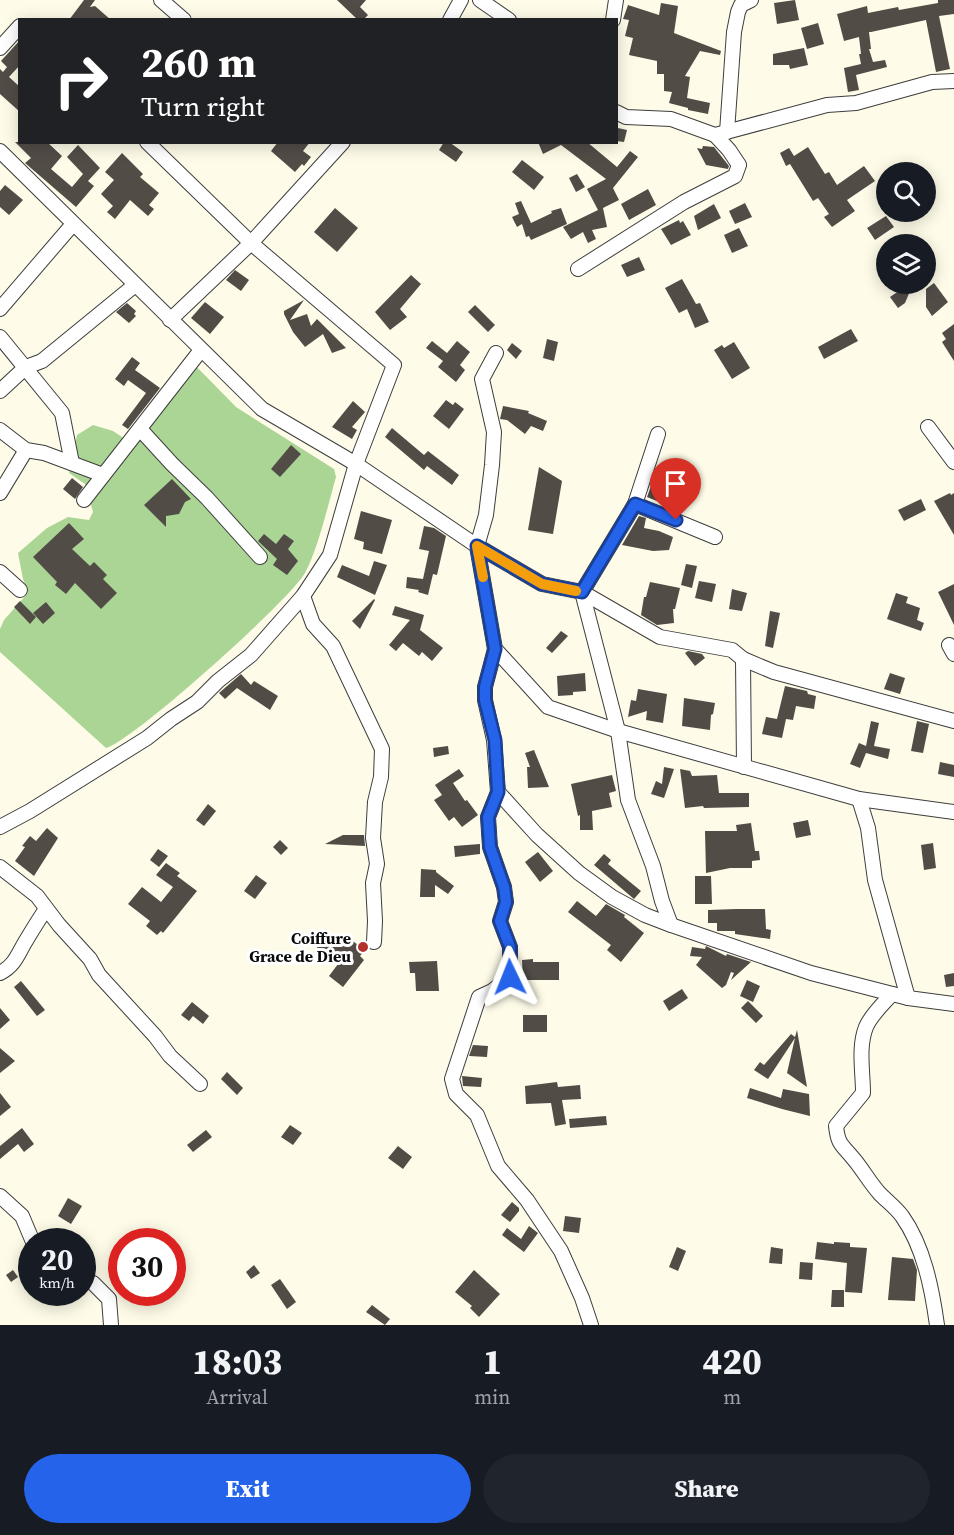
<!DOCTYPE html>
<style>
body{margin:0;font-family:"Source Serif 4",serif;background:#20242c;color:#f1f3f6;height:100vh;display:flex;flex-direction:column;font-size:22px;white-space:nowrap}
*{box-sizing:border-box;margin:0}
p{font-size:20px;color:#9ea1a6}
.icon{flex:none;width:33px;height:33px;fill:none;stroke:currentColor;stroke-width:2;stroke-linecap:round;stroke-linejoin:round}
.map{position:relative;height:1325px;overflow:hidden}
.sheet{display:flex;flex-direction:column;background:#171b24;flex:1}
.sheet>*{flex:none}
.guide{position:absolute;left:18px;top:18px;width:600px;height:126px;border-radius:0px;box-shadow:0 3px 15px #0003;background:#202124;color:#fff;overflow:hidden}
.buttons{position:absolute;left:876px;top:162px;display:grid;gap:12px}
.buttons a{display:grid;place-items:center;width:60px;height:60px;border-radius:50%;background:#171b24;box-shadow:0 3px 15px #0003;font-size:30px}
.speed{position:absolute;left:18px;top:1228px;display:flex;gap:12px;font-size:30px;font-weight:700;text-align:center}
.speed>*{display:grid;place-content:center;width:78px;height:78px;border-radius:50%;background:#171b24;box-shadow:0 3px 15px #0003;line-height:1}
.speed small{font-size:15px;font-weight:400}
.speed .limit{border:9px solid #d22;background:#fff;color:#111}
.pin{position:absolute;display:grid;place-items:center;width:51px;height:51px;color:#fff;margin:-62px -26px;border-radius:50% 50% 50% 0;rotate:-45deg;box-shadow:0 0 6px #0007}
.pin .icon{rotate:45deg}
.me{position:absolute;width:66px;margin:-33px;rotate:358deg;stroke-linejoin:round;filter:drop-shadow(0 0 4px #0008)}
.turn{display:flex;align-items:center;gap:21px;height:126px;padding:0 24px;font-size:27px}
.turn .icon{width:78px;height:78px;stroke-width:2.5}
.turn b{display:block;font-size:42px;line-height:51px}
.eta{display:flex;justify-content:space-evenly;align-items:center;height:102px;text-align:center}
.eta b{font-size:36px;font-weight:800;line-height:42px}
.button{display:flex;gap:12px;margin-top:auto;padding:12px 24px}
.button a{flex:1;height:69px;border-radius:36px;background:#2563eb;color:#fff;font-size:24px;font-weight:800;line-height:69px;text-align:center}
.button a+a{background:#20242c;color:#f1f3f6}
.map>svg:first-child{display:block}
.forest{fill:#abd595}
.building{fill:#524c47}
.lines{fill:none;stroke-linecap:round;stroke-linejoin:round}
.minor-casing{stroke:#3d3d3d;stroke-width:16}
.minor{stroke:#fff;stroke-width:14}
.route-casing{stroke:#184099;stroke-width:15}
.route{stroke:#2563eb;stroke-width:10}
.slow{stroke:#f59e0b;stroke-width:10}
.poi-dot{fill:#b1322b;stroke:#fff;stroke-width:2}
.labels{text-anchor:middle;dominant-baseline:central;stroke-width:6;stroke-linejoin:round;paint-order:stroke}
.poi-label{font-size:16px;font-weight:bold;fill:#0a0a0a;stroke:#fff;text-anchor:end}
</style>
<div class="map">
<svg width="954" height="1325" viewBox="0 0 954 1325">
<rect width="100%" height="100%" fill="#fefce8"/>
<path class="forest" d="M187,357L236,407L334,469L336,477C328,505 318,549 305,573C290,600 132,742 106,748L0,652V629L4,620L28,593L23,579L18,553L47,528L68,517L89,520L93,512L85,484L69,473L77,435L93,425L113,431L134,445Z"/>
<g class="building">
<polygon points="84,0 95,0 90,7 95,6 111,20 69,20"/>
<polygon points="337,0 366,0 360,7 368,15 363,20 358,20"/>
<polygon points="795,0 799,20 777,24 774,3"/>
<polygon points="938,0 954,0 954,14 939,16 950,69 936,72 926,20 871,32 869,32 871,49 869,49 873,62 885,60 887,67 856,75 859,90 848,92 844,68 861,64 859,54 861,54 859,37 844,41 837,14 867,6 868,13 898,7 899,10 938,3"/>
<polygon points="661,3 678,6 674,33 721,51 720,55 700,51 685,76 690,77 687,98 710,103 708,114 688,110 688,108 669,103 672,92 664,91 664,74 657,74 657,61 629,55 633,38 625,36 629,20 623,19 628,5 659,15"/>
<polygon points="818,23 824,44 807,49 801,28"/>
<polygon points="20,40 20,65 9,77 20,87 20,112 0,94 0,69 3,72 7,67 1,61"/>
<polygon points="804,48 808,65 790,69 789,65 773,65 773,54"/>
<polygon points="618,128 627,130 624,142 616,141"/>
<polygon points="15,142 47,142 62,156 51,169 72,187 83,174 67,157 78,145 100,168 88,181 94,186 76,207 25,163 31,158"/>
<polygon points="278,142 310,142 303,151 311,157 304,166 302,164 295,172 271,151"/>
<polygon points="444,142 449,142 463,152 456,162 439,150"/>
<polygon points="538,142 587,142 617,167 630,151 638,157 613,188 619,200 603,208 607,227 592,230 596,239 588,243 583,232 571,239 563,227 598,210 587,189 606,179 561,145 543,154"/>
<polygon points="703,146 714,147 729,166 728,169 706,165 697,148 702,149"/>
<polygon points="808,147 825,174 829,172 837,185 864,166 875,181 847,200 855,211 832,227 824,217 829,214 818,198 813,201 790,164 786,166 780,153 789,148 794,156"/>
<polygon points="122,153 143,174 140,177 159,193 149,205 154,209 148,216 130,200 115,219 107,212 113,206 101,194 114,180 105,172"/>
<polygon points="522,160 544,177 534,190 512,172"/>
<polygon points="577,174 585,187 576,192 569,178"/>
<polygon points="5,185 23,200 9,215 0,207 0,191"/>
<polygon points="648,189 656,205 629,220 621,204"/>
<polygon points="521,201 531,223 552,213 551,211 561,208 567,224 531,240 529,236 526,237 522,224 517,227 512,217 519,214 515,203"/>
<polygon points="745,203 752,217 735,224 729,211"/>
<polygon points="714,204 721,218 698,230 694,216"/>
<polygon points="335,208 358,228 337,252 314,232"/>
<polygon points="886,216 894,227 875,240 867,228"/>
<polygon points="679,220 680,223 683,221 691,235 671,245 661,229"/>
<polygon points="739,228 748,246 732,253 724,235"/>
<polygon points="639,257 645,270 627,277 621,265"/>
<polygon points="235,270 249,280 241,291 226,280"/>
<polygon points="411,275 421,284 400,309 407,317 390,330 375,312"/>
<polygon points="682,279 696,304 700,303 709,322 695,328 687,309 679,313 665,288"/>
<polygon points="934,283 948,302 932,316 926,307 926,289"/>
<polygon points="909,284 913,284 905,303 898,308 890,297"/>
<polygon points="304,300 290,320 307,314 311,326 317,319 346,348 332,353 323,334 305,347 293,332 284,314 284,311"/>
<polygon points="205,302 224,317 210,334 191,318"/>
<polygon points="127,303 136,311 134,314 136,316 129,323 116,312"/>
<polygon points="475,305 495,325 488,332 468,312"/>
<polygon points="954,324 954,361 942,342 946,339 942,333"/>
<polygon points="851,329 858,341 824,359 818,347"/>
<polygon points="547,339 558,342 554,361 543,358"/>
<polygon points="432,341 447,353 457,341 470,352 460,365 465,370 456,382 438,367 443,361 426,348"/>
<polygon points="734,342 750,368 732,379 714,350 722,345 724,348"/>
<polygon points="512,343 522,351 516,359 507,350"/>
<polygon points="132,357 140,363 135,370 160,388 128,429 122,425 146,393 128,380 124,386 115,379"/>
<polygon points="446,400 453,405 455,402 464,409 449,429 433,416"/>
<polygon points="353,401 365,412 352,427 357,430 352,439 332,427"/>
<polygon points="503,406 529,411 528,413 547,421 543,431 531,426 525,434 507,420 500,419"/>
<polygon points="392,428 424,455 428,451 459,475 452,485 427,466 424,470 385,437"/>
<polygon points="291,445 301,454 280,477 271,469"/>
<polygon points="539,467 562,481 553,534 528,530"/>
<polygon points="656,473 667,478 657,501 647,497"/>
<polygon points="72,478 83,487 75,499 63,489"/>
<polygon points="172,479 191,499 185,502 179,514 166,516 166,527 144,505"/>
<polygon points="950,493 951,495 954,493 954,535 934,501"/>
<polygon points="921,499 926,510 904,521 898,510"/>
<polygon points="361,511 392,520 382,554 363,549 364,542 354,539"/>
<polygon points="639,516 646,518 644,528 659,531 673,537 669,550 653,551 622,545"/>
<polygon points="69,523 84,539 72,549 90,566 94,562 107,575 103,579 117,593 101,609 75,583 66,594 55,585 57,582 33,557"/>
<polygon points="424,526 434,528 446,536 437,575 433,574 428,595 418,592 419,590 406,588 407,577 423,579 429,551 419,549"/>
<polygon points="264,534 276,544 284,534 294,541 288,549 298,561 287,575 273,565 277,559 258,541"/>
<polygon points="374,561 387,565 375,595 337,577 342,565 369,576"/>
<polygon points="686,564 697,566 692,588 681,585"/>
<polygon points="699,581 716,584 712,602 695,598"/>
<polygon points="650,582 680,588 675,609 673,609 674,623 657,625 641,615 644,597 646,597"/>
<polygon points="954,584 954,625 938,592"/>
<polygon points="732,589 747,593 742,611 729,609"/>
<polygon points="896,593 908,597 906,603 920,608 917,620 924,623 921,631 887,619"/>
<polygon points="374,599 375,600 360,629 352,621"/>
<polygon points="20,601 36,617 30,624 14,607"/>
<polygon points="46,602 55,613 43,624 33,613"/>
<polygon points="395,606 424,615 420,630 443,648 432,661 422,652 419,656 403,643 396,651 389,645 410,620 392,615"/>
<polygon points="770,611 780,613 773,648 765,646"/>
<polygon points="561,631 568,636 552,653 546,648"/>
<polygon points="688,651 702,654 705,658 695,666 685,653"/>
<polygon points="585,673 586,691 573,692 573,695 558,696 557,676"/>
<polygon points="890,673 905,678 900,694 884,689"/>
<polygon points="241,674 251,685 254,681 278,696 270,710 237,688 225,699 219,693"/>
<polygon points="785,686 807,691 808,694 816,696 814,709 796,706 793,720 786,719 782,738 762,734 766,717 777,719"/>
<polygon points="638,689 667,694 663,723 646,720 647,711 628,717 631,700 636,701"/>
<polygon points="684,698 715,703 713,714 711,715 710,730 682,726"/>
<polygon points="871,721 879,723 874,746 890,749 888,759 866,753 860,768 850,764 859,743 866,746"/>
<polygon points="917,721 929,724 923,753 911,751"/>
<polygon points="448,746 449,754 434,757 433,748"/>
<polygon points="534,750 549,787 528,788 527,767 530,767 525,753"/>
<polygon points="940,762 954,765 954,777 938,774"/>
<polygon points="664,767 674,769 664,798 651,794 656,781 662,784"/>
<polygon points="459,769 464,776 453,783 465,801 467,800 478,815 462,827 454,817 449,821 434,800 442,795 435,785"/>
<polygon points="680,769 690,771 692,776 717,775 719,793 749,793 749,807 704,808 703,806 685,808"/>
<polygon points="612,775 616,791 609,793 612,807 592,811 593,830 580,830 580,815 578,816 571,784"/>
<polygon points="208,804 216,811 204,826 196,820"/>
<polygon points="808,820 811,835 796,838 793,823"/>
<polygon points="751,823 755,851 759,851 760,860 752,861 752,868 730,868 706,873 705,831 737,831 736,825"/>
<polygon points="47,828 58,838 34,876 15,861 25,847 22,846 30,836 36,841"/>
<polygon points="343,835 364,835 365,846 325,844"/>
<polygon points="280,840 288,848 281,855 273,847"/>
<polygon points="933,843 936,868 924,870 921,845"/>
<polygon points="480,844 480,854 455,857 454,846"/>
<polygon points="158,849 168,856 159,867 150,860"/>
<polygon points="538,852 553,871 540,882 525,862"/>
<polygon points="604,854 611,860 608,864 641,891 634,899 594,865"/>
<polygon points="166,863 180,873 177,876 197,891 163,933 161,931 157,935 146,926 150,921 128,904 142,887 161,902 173,887 156,875"/>
<polygon points="421,869 436,870 436,872 454,886 448,894 435,885 435,897 420,897"/>
<polygon points="256,875 267,883 255,899 244,891"/>
<polygon points="695,876 711,876 712,904 695,904"/>
<polygon points="577,901 596,916 606,904 625,915 624,917 644,933 621,962 607,950 611,945 568,912"/>
<polygon points="736,909 765,909 766,929 771,930 770,939 735,934 735,931 717,931 717,923 708,923 708,910"/>
<polygon points="323,932 337,942 343,934 365,950 360,956 364,960 343,987 329,976 338,964 314,945"/>
<polygon points="706,946 726,956 727,954 751,962 731,980 734,973 731,972 726,985 722,988 696,965 702,957 690,956 692,947 705,949"/>
<polygon points="533,959 533,962 559,962 559,980 523,980 522,960"/>
<polygon points="437,961 439,991 416,991 415,973 410,973 409,962"/>
<polygon points="954,973 954,986 946,987 944,975"/>
<polygon points="747,980 760,986 753,1002 740,996"/>
<polygon points="21,981 45,1010 37,1016 14,987"/>
<polygon points="682,989 688,998 669,1011 663,1001"/>
<polygon points="748,1001 763,1016 756,1023 741,1008"/>
<polygon points="192,1002 209,1016 203,1024 193,1016 189,1021 181,1015"/>
<polygon points="0,1008 10,1020 0,1029"/>
<rect x="523" y="1015" width="24" height="17"/>
<polygon points="797,1030 807,1087 787,1073 795,1038 768,1079 754,1070 760,1062 764,1065 791,1034 795,1037"/>
<polygon points="473,1045 488,1046 487,1057 469,1056"/>
<polygon points="0,1048 15,1061 0,1073"/>
<polygon points="227,1072 243,1088 237,1095 221,1079"/>
<polygon points="462,1076 482,1078 481,1087 463,1086"/>
<polygon points="557,1082 558,1087 580,1085 581,1099 562,1100 566,1124 555,1126 551,1103 526,1104 525,1086"/>
<polygon points="750,1088 781,1098 783,1089 809,1094 810,1116 782,1109 747,1098"/>
<polygon points="0,1093 11,1107 0,1116"/>
<polygon points="606,1116 607,1125 570,1128 569,1119"/>
<polygon points="290,1125 302,1133 293,1145 281,1137"/>
<polygon points="22,1128 34,1144 24,1152 18,1144 0,1159 0,1146"/>
<polygon points="206,1130 212,1137 193,1152 187,1145"/>
<polygon points="398,1146 412,1157 403,1169 388,1158"/>
<polygon points="68,1198 82,1206 71,1224 58,1216"/>
<polygon points="512,1202 519,1208 519,1211 510,1222 501,1215"/>
<polygon points="565,1216 581,1218 579,1233 563,1231"/>
<polygon points="529,1226 538,1233 524,1252 502,1235 507,1228 521,1239"/>
<polygon points="817,1242 834,1244 834,1242 850,1243 850,1247 867,1248 862,1293 845,1292 847,1263 815,1259"/>
<polygon points="677,1247 686,1251 678,1271 669,1267"/>
<polygon points="771,1247 783,1249 782,1264 769,1263"/>
<polygon points="892,1257 913,1259 917,1270 915,1301 888,1300"/>
<polygon points="800,1262 813,1263 812,1280 799,1279"/>
<polygon points="254,1265 260,1273 251,1279 246,1272"/>
<polygon points="13,1270 18,1277 11,1282 6,1275"/>
<polygon points="474,1270 500,1294 479,1317 470,1308 472,1306 455,1292"/>
<polygon points="280,1279 296,1302 287,1309 271,1285"/>
<polygon points="832,1290 844,1290 844,1307 831,1307"/>
<polygon points="372,1305 390,1319 385,1325 366,1312"/>
</g>
<g class="lines">
<g class="minor-casing">
<g id="minor">
<polyline points="161,0 184,20"/>
<polyline points="480,0 509,20"/>
<polyline points="450,20 461,0"/>
<polyline points="613,20 616,0"/>
<polyline points="0,48 20,26"/>
<polyline points="616,112 626,117 671,119 715,135 827,105 856,103 932,82 954,81"/>
<polyline points="727,132 734,32 738,12 741,5 751,0"/>
<polyline points="147,142 251,243 170,320"/>
<polyline points="0,151 262,409 356,464 477,546 542,584 582,592 660,637 732,650 743,659 774,672 954,721"/>
<polyline points="578,269 684,202 735,176 739,165 729,150 715,135"/>
<polyline points="0,309 73,224"/>
<polyline points="0,337 62,413 72,463"/>
<polyline points="496,353 482,379 494,432 492,465 486,515 477,546 495,649 548,707 618,731 859,799 954,812"/>
<polyline points="0,391 26,367 42,361 135,285"/>
<polyline points="928,427 954,462"/>
<polyline points="140,429 172,464 207,498 260,557"/>
<polyline points="0,430 26,450 44,453 103,475"/>
<polyline points="658,434 635,504 582,592 618,731 628,800 653,866 662,901 671,925"/>
<polyline points="0,493 26,450"/>
<polyline points="84,500 201,350"/>
<polyline points="635,504 715,537"/>
<polyline points="0,572 20,590"/>
<polyline points="303,596 313,624 333,646 382,749 381,777 375,802 373,838 377,864 373,883 375,921 374,942"/>
<polyline points="949,645 954,654"/>
<polyline points="495,649 485,687 485,700 494,740 498,792 537,835 579,873 612,897 645,915 671,925 811,973 908,998 954,1004"/>
<polyline points="743,659 744,767"/>
<polyline points="498,792 488,817 490,847 504,887 506,902 500,921 510,947 510,977 492,991 479,997 452,1079 456,1094 477,1115 498,1166 527,1200 561,1251 582,1298 591,1325"/>
<polyline points="859,799 868,828 875,880 908,998"/>
<polyline points="0,827 30,811 147,738 171,719 197,702 218,681 251,655 303,596 330,555 356,464 394,365 251,243 343,142"/>
<polyline points="0,867 37,896 59,925 90,959 99,975 155,1036 170,1056 200,1084"/>
<path d="M0,973C16,965 18,953 27,939C33,929 39,919 46,909"/>
<path d="M892,994C883,1004 871,1015 866,1027C858,1047 863,1072 863,1093L836,1126C838,1144 841,1144 852,1157C862,1168 869,1182 880,1194C887,1201 896,1208 902,1216C924,1247 932,1289 937,1325"/>
<polyline points="0,1196 22,1216 33,1242"/>
<polyline points="82,1278 93,1283 109,1299 111,1325"/>
</g>
</g>
<use href="#minor" class="minor"/>
</g>
<g class="lines">
<g class="route-casing">
<polyline id="route" points="510,977 510,947 500,921 506,902 504,887 490,847 488,817 498,792 495,740 485,700 485,687 495,649 477,546 542,584 582,592 635,504 676,520"/>
</g>
<use href="#route" class="route"/>
<polyline class="slow" points="483,577 477,546 542,584 576,591"/>
</g>
<circle class="poi-dot" cx="363" cy="947" r="6"/>
<g class="labels">
<g class="poi-label">
<text x="351" y="938">Coiffure<tspan x="351" dy="18">Grace de Dieu</tspan></text>
</g>
</g>
</svg>
<div class="buttons">
<a><svg class="icon" aria-label="search" viewBox="0 0 24 24"><circle cx="10" cy="10" r="6"/><path d="M15 15l6 6"/></svg></a>
<a><svg class="icon" aria-label="layers" viewBox="0 0 24 24"><path d="M12 4l9 5-9 5-9-5zM3 14l9 5 9-5"/></svg></a>
</div>
<div class="speed"><div>20<small>km/h</small></div><div class="limit">30</div></div>
<div class="pin" style="left:676px;top:520px;background:#d93025"><svg class="icon" aria-label="arrive" viewBox="0 0 24 24"><path d="M6 21V4h12l-3 4 3 4H6"/></svg></div>
<svg class="me" style="left:510px;top:977px" viewBox="-20 -20 40 40"><path d="M0-17L14 15 0 8-14 15z" fill="#2563eb" stroke="#fff" stroke-width="4"/></svg>
<div class="guide">
<div class="turn"><svg class="icon" aria-label="right" viewBox="0 0 24 24"><path d="M7 20v-9h11M14 6l5 5-5 5"/></svg><div><b>260 m</b>Turn right</div></div>
</div>
</div>
<section class="sheet">
<div class="eta">
<div><b>18:03</b><p>Arrival</p></div>
<div><b>1</b><p>min</p></div>
<div><b>420</b><p>m</p></div>
</div>
<div class="button"><a>Exit</a><a>Share</a></div>
</section>
